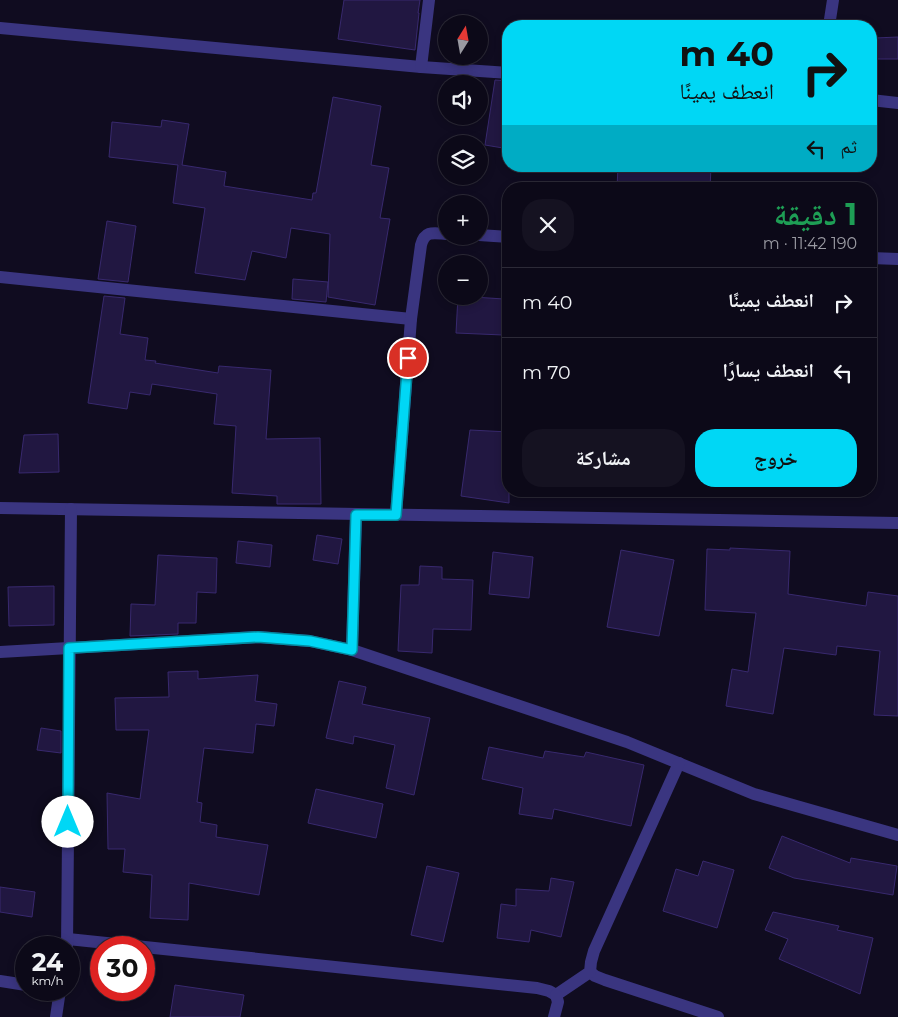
<!DOCTYPE html>
<html lang="ar">
<meta charset="utf-8">
<style>
body{margin:0;font-family:Montserrat,"Noto Naskh Arabic",sans-serif;background:#151221;color:#f1f3f6;direction:rtl;height:100vh;display:flex;flex-direction:column;font-size:19px;white-space:nowrap}
*{box-sizing:border-box;margin:0}
p{font-size:16px;color:#9a9aa2}
.icon{flex:none;width:28px;height:28px;fill:none;stroke:currentColor;stroke-width:2;stroke-linecap:round;stroke-linejoin:round}
.map{position:relative;flex:1;overflow:hidden;direction:ltr}
.panel{position:absolute;left:502px;top:182px;width:375px;height:315px;display:flex;flex-direction:column;background:#0c0918;border-radius:20px;box-shadow:0 2px 8px #0003,0 0 0 1px #2c2a37;direction:rtl}
.panel>*{flex:none}
.hud{position:absolute;left:502px;top:20px;width:375px;height:152px;border-radius:20px;box-shadow:0 2px 8px #0003,0 0 0 1px #2c2a37;direction:rtl;background:#00d7f5;color:#111;overflow:hidden}
.needle{width:32px;rotate:11deg}
.controls{position:absolute;left:438px;top:15px;display:grid;gap:10px}
.controls a{display:grid;place-items:center;width:50px;height:50px;border-radius:50%;background:#0c0918;box-shadow:0 2px 8px #0003,0 0 0 1px #2c2a37;font-size:25px}
.speed{position:absolute;left:15px;top:936px;display:flex;gap:10px;font-size:25px;font-weight:700;text-align:center}
.speed>*{display:grid;place-content:center;width:65px;height:65px;border-radius:50%;background:#0c0918;box-shadow:0 2px 8px #0003,0 0 0 1px #2c2a37;line-height:1}
.speed small{font-size:12px;font-weight:400}
.speed .limit{border:8px solid #d22;background:#fff;color:#111}
.pin{position:absolute;display:grid;place-items:center;width:42px;height:42px;color:#fff;margin:-21px;border:2px solid #fff;border-radius:50%;box-shadow:0 1px 5px #0007}
.me{position:absolute;width:55px;margin:-28px;rotate:0deg;stroke-linejoin:round;filter:drop-shadow(0 0 4px #0008)}
.turn{display:flex;align-items:center;gap:18px;height:105px;padding:0 20px;font-size:22px}
.turn .icon{width:65px;height:65px;stroke-width:2.5}
.turn b{display:block;font-size:35px;line-height:42px}
.then{display:flex;align-items:center;height:48px;padding:0 20px;background:#0003;gap:10px;font-size:19px}
.round{display:grid;place-items:center;flex:none;width:52px;height:52px;border-radius:20px;background:#151221}
.headline{display:flex;align-items:center;justify-content:space-between;height:85px;padding:0 20px}
h1{font-size:30px;font-weight:700;line-height:38px;color:#1e9e55}
.button{display:flex;gap:10px;margin-top:auto;padding:10px 20px}
.button a{flex:1;height:58px;border-radius:20px;background:#00d7f5;color:#111;font-size:20px;font-weight:700;line-height:58px;text-align:center}
.button a+a{background:#151221;color:#f1f3f6}
ul{padding:0;list-style:none}
li{display:flex;align-items:center;gap:15px;height:70px;padding:0 20px;border-top:1px solid #2c2a37}
li div{flex:1}
li b{display:block;font-size:19px}
li em{font-style:normal}
.map>svg:first-child{display:block}
.building{fill:#211741;stroke:#38296e}
.lines{fill:none;stroke-linecap:round;stroke-linejoin:round}
.minor{stroke:#3a3580;stroke-width:12}
.route-casing{stroke:#008c9f;stroke-width:12}
.route{stroke:#00d7f5;stroke-width:9}
</style>
<div class="map">
<svg width="898" height="1017" viewBox="0 0 898 1017">
<rect width="100%" height="100%" fill="#100c20"/>
<g class="building">
<polygon points="344,0 420,0 418,13 419,13 415,50 338,39"/>
<polygon points="898,37 898,59 876,59 875,38"/>
<polygon points="495,80 509,81 509,149 485,145"/>
<polygon points="333,97 381,106 371,165 389,168 380,218 390,219 375,305 328,297 330,234 291,228 286,258 252,251 245,280 195,273 205,208 173,203 178,165 109,157 112,122 161,127 162,120 189,124 182,165 226,172 224,186 312,200 313,193 316,193"/>
<polygon points="618,166 711,166 710,189 617,189"/>
<polygon points="107,221 136,226 128,282 98,279"/>
<polygon points="293,279 328,282 326,302 292,299"/>
<polygon points="104,296 125,298 120,334 148,338 145,360 156,361 155,363 218,373 219,366 271,370 266,439 320,438 321,504 277,504 277,496 232,493 236,426 214,424 217,394 152,384 150,395 130,392 127,409 88,403"/>
<polygon points="458,296 504,299 503,335 456,333"/>
<polygon points="470,430 509,432 509,503 461,496"/>
<polygon points="58,434 59,472 19,473 24,435"/>
<polygon points="317,535 342,539 338,564 313,560"/>
<polygon points="238,541 272,545 270,567 236,563"/>
<polygon points="730,548 790,551 788,594 866,606 868,592 898,596 898,716 874,715 880,651 837,646 836,655 784,648 773,714 726,706 732,669 748,672 756,613 705,610 707,549 730,550"/>
<polygon points="621,550 674,560 659,636 607,627"/>
<polygon points="493,552 533,557 529,598 489,594"/>
<polygon points="158,555 217,558 216,593 197,592 196,623 178,623 178,634 130,636 131,604 155,605"/>
<polygon points="420,566 442,567 442,579 473,580 471,630 433,629 432,653 398,651 401,585 419,585"/>
<polygon points="54,586 54,625 9,626 8,587"/>
<polygon points="198,671 198,679 258,675 255,701 277,704 274,726 256,724 253,753 204,748 197,802 202,803 200,822 217,825 216,837 268,845 259,895 189,883 188,920 150,918 152,875 123,872 125,849 108,849 107,793 140,799 149,730 116,730 115,698 169,697 168,672"/>
<polygon points="339,681 366,687 362,704 430,718 414,795 386,788 395,745 354,736 353,744 326,738"/>
<polygon points="41,728 61,731 61,753 37,750"/>
<polygon points="489,747 543,758 545,751 584,757 586,752 644,765 631,826 554,809 552,819 519,814 523,788 482,779"/>
<polygon points="316,789 383,804 376,838 308,823"/>
<polygon points="782,836 850,863 851,858 897,866 893,895 794,878 769,868"/>
<polygon points="703,861 734,870 717,928 663,911 676,869 698,876"/>
<polygon points="427,866 459,873 443,942 411,935"/>
<polygon points="551,878 574,882 561,937 531,930 529,942 497,938 501,904 516,906 516,889 549,891"/>
<polygon points="0,887 35,892 32,917 0,912"/>
<polygon points="773,912 839,926 837,930 873,938 860,994 779,959 788,939 765,930"/>
<polygon points="175,985 244,995 240,1017 170,1017"/>
</g>
<g class="lines">
<g class="minor">
<polyline points="829,26 833,0"/>
<polyline points="0,28 421,67 509,73"/>
<polyline points="421,67 429,0"/>
<polyline points="871,100 898,103"/>
<polyline points="479,235 509,237"/>
<polyline points="871,258 898,259"/>
<polyline points="0,277 411,319"/>
<polyline points="0,508 898,523"/>
<path d="M396,515L411,319L421,245C425,230 434,233 446,234"/>
<polyline points="352,650 356,515"/>
<polyline points="0,652 258,637 310,641 352,650 627,742 754,794 898,835"/>
<polyline points="68,939 537,988 549,991 556,995"/>
<polyline points="67,947 71,509"/>
<polyline points="590,972 595,976 605,980 718,1017"/>
<polyline points="0,981 26,985"/>
<polyline points="556,995 590,972 591,962 594,951 679,763"/>
<polyline points="56,1017 60,990"/>
<polyline points="554,1017 558,1002 556,995"/>
</g>
</g>
<g class="lines">
<g class="route-casing">
<polyline id="route" points="68,822 69,648 258,637 310,641 352,650 356,515 396,515 408,358"/>
</g>
<use href="#route" class="route"/>
</g>
</svg>
<div class="controls">
<a><svg class="needle" viewBox="-14 -14 28 28"><path d="M0-13l5 13h-10z" fill="#e53935"/><path d="M0 13l5-13h-10z" fill="#9a9aa2"/></svg></a>
<a><svg class="icon" aria-label="sound" viewBox="0 0 24 24"><path d="M4 9h4l5-4v14l-5-4H4zM17 9q2 3 0 6"/></svg></a>
<a><svg class="icon" aria-label="layers" viewBox="0 0 24 24"><path d="M12 4l9 5-9 5-9-5zM3 14l9 5 9-5"/></svg></a>
<a>+</a>
<a>−</a>
</div>
<div class="speed"><div>24<small>km/h</small></div><div class="limit">30</div></div>
<div class="pin" style="left:408px;top:358px;background:#d93025"><svg class="icon" aria-label="arrive" viewBox="0 0 24 24"><path d="M6 21V4h12l-3 4 3 4H6"/></svg></div>
<svg class="me" style="left:68px;top:822px" viewBox="-20 -20 40 40"><circle r="19" fill="#fff"/><path d="M0-13L10 11 0 6-10 11z" fill="#00d7f5"/></svg>
<div class="hud">
<div class="turn"><svg class="icon" aria-label="right" viewBox="0 0 24 24"><path d="M7 20v-9h11M14 6l5 5-5 5"/></svg><div><b>40 m</b>انعطف يمينًا</div></div>
<div class="then">ثم<svg class="icon" aria-label="left" viewBox="0 0 24 24"><path d="M17 20v-9H6M10 6l-5 5 5 5"/></svg></div>
</div>
<section class="panel">
<div class="headline"><div><h1>1 دقيقة</h1><p>190 m · 11:42</p></div><a class="round"><svg class="icon" aria-label="close" viewBox="0 0 24 24"><path d="M6 6l12 12M18 6L6 18"/></svg></a></div>
<ul>
<li><svg class="icon" aria-label="right" viewBox="0 0 24 24"><path d="M7 20v-9h11M14 6l5 5-5 5"/></svg><div><b>انعطف يمينًا</b></div><em>40 m</em></li>
<li><svg class="icon" aria-label="left" viewBox="0 0 24 24"><path d="M17 20v-9H6M10 6l-5 5 5 5"/></svg><div><b>انعطف يسارًا</b></div><em>70 m</em></li>
</ul>
<div class="button"><a>خروج</a><a>مشاركة</a></div>
</section>
</div>
